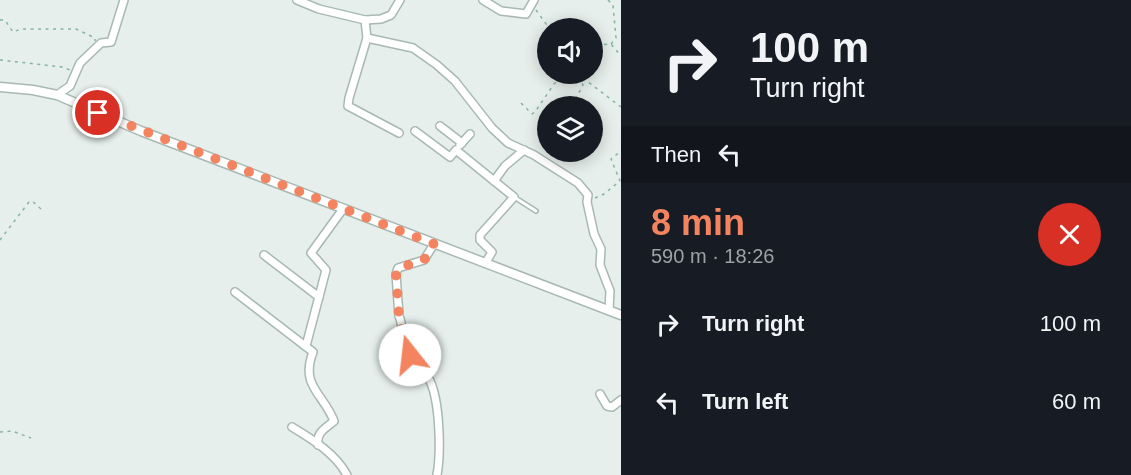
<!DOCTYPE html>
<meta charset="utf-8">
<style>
body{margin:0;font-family:Helvetica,sans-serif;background:#20242c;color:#f1f3f6;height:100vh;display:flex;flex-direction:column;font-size:22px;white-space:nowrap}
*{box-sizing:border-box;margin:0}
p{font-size:20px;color:#9ea1a6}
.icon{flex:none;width:33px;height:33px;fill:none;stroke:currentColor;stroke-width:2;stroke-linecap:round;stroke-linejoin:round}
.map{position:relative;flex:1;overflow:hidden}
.details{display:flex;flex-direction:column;background:#171b24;width:510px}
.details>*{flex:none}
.hud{background:#171b24;color:#f1f3f6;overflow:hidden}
.fabs{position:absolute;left:537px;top:18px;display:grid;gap:12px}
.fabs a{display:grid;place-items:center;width:66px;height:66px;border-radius:50%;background:#171b24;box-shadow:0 3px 15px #0003;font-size:30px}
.pin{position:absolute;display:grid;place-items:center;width:51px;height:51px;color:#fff;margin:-26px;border:3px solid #fff;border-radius:50%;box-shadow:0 2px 6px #0007}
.me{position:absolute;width:66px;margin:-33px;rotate:344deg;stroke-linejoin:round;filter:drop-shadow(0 0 4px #0008)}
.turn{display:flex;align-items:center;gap:21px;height:126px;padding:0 30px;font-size:27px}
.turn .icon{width:78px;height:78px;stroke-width:2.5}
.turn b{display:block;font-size:42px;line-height:51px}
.then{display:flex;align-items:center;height:57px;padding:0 30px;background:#0003;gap:12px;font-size:22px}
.round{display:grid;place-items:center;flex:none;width:63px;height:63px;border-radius:32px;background:#20242c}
.headline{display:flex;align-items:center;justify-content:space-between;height:102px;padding:0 30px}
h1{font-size:36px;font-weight:800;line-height:45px;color:#f4845f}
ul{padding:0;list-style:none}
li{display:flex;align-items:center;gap:18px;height:78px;padding:0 30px}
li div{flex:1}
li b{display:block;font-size:22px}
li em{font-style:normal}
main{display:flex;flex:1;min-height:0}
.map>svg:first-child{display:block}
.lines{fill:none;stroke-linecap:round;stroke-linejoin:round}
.service-casing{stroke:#a8b8b2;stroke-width:6}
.minor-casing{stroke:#a8b8b2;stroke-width:10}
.tertiary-casing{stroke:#a8b8b2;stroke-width:11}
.path{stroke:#86b3a5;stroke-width:1.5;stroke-dasharray:3 4.5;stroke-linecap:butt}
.service{stroke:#fff;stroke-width:3}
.minor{stroke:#fff;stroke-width:7}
.tertiary{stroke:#fff;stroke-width:8}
.route{stroke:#f4845f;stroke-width:10;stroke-dasharray:0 18}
</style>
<main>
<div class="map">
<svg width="621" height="475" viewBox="0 0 621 475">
<rect width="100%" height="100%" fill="#e6efeb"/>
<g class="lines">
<g class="service-casing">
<polyline id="service" points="514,197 536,211"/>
</g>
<g class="minor-casing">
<g id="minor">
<polyline points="297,0 319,9 365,20 367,38 349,98 348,106 399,133"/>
<polyline points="483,0 501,11 526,14 534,0"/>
<polyline points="365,20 381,19 391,15 400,0"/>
<polyline points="367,38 413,48 437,65 455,81 492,128 508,143 534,155 578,183 588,195 587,202 594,234 601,249 600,265 610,291 609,310"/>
<polyline points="57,95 70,86 80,63 101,43 111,42 124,0"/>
<polyline points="440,126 462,143"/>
<polyline points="415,131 450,157 456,150 514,197 480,235 480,240 492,252 486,262"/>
<polyline points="460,145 470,134"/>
<polyline points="494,181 505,166 524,150"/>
<path d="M434,244L424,260L398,268L396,274L399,316C404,326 400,338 404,348C410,360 425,369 430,381C440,402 441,453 437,475"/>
<polyline points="264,255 319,297"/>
<path d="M235,292L313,352C300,386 323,393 334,421C326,428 316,432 318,445"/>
<polyline points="306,346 326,270 311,253 343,209"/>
<polyline points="600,394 607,406 612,407 621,400"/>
<path d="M292,427C312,439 336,454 347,475"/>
</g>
</g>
<g class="tertiary-casing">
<polyline id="tertiary" points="0,87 33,90 57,95 141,131 621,315"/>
</g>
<g class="path">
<polyline points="608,0 613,5 616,38 611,44"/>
<polyline points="536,10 549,28"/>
<polyline points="0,20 5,20 13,32 21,29 76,29 95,38 95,41"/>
<polyline points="592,51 597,45 611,44 621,56"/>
<polyline points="0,60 62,67 70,70"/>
<polyline points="566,74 581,81 582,74"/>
<polyline points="583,78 621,107"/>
<polyline points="521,103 532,114 535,112 554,84 565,74"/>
<polyline points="572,106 583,85 581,81"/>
<polyline points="595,198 604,194 620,181 611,159 621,151"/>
<polyline points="0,240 29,202 32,201 42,210"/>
<polyline points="0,432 12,431 31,438"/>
</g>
<use href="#service" class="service"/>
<use href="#minor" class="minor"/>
<use href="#tertiary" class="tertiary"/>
</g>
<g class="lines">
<path class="route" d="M98,113L434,244L424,260L399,268L396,274L399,316C405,329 398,344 410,355"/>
</g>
</svg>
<div class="fabs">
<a><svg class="icon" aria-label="sound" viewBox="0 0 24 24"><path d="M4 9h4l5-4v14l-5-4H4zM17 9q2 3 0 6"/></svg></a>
<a><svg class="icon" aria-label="layers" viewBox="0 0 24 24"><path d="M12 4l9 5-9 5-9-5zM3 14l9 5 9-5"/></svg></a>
</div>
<div class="pin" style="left:98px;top:113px;background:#d93025"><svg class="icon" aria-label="arrive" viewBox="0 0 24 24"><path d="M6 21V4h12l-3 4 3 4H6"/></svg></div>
<svg class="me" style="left:410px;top:355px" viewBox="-20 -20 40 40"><circle r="19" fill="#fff"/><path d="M0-13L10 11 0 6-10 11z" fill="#f4845f"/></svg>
</div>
<section class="details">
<div class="hud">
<div class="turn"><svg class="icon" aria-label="right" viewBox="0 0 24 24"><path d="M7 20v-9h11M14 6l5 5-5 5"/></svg><div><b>100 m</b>Turn right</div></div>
<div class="then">Then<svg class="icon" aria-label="left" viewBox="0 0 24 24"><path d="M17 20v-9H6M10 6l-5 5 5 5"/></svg></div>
</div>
<div class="headline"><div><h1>8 min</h1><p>590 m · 18:26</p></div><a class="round" style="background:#d93025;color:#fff"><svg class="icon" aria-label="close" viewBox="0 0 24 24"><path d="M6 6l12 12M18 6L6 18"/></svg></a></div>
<ul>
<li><svg class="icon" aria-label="right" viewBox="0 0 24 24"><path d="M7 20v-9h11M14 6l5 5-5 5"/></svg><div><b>Turn right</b></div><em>100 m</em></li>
<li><svg class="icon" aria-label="left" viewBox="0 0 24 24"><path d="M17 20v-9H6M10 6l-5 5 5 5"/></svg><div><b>Turn left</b></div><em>60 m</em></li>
</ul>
</section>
</main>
